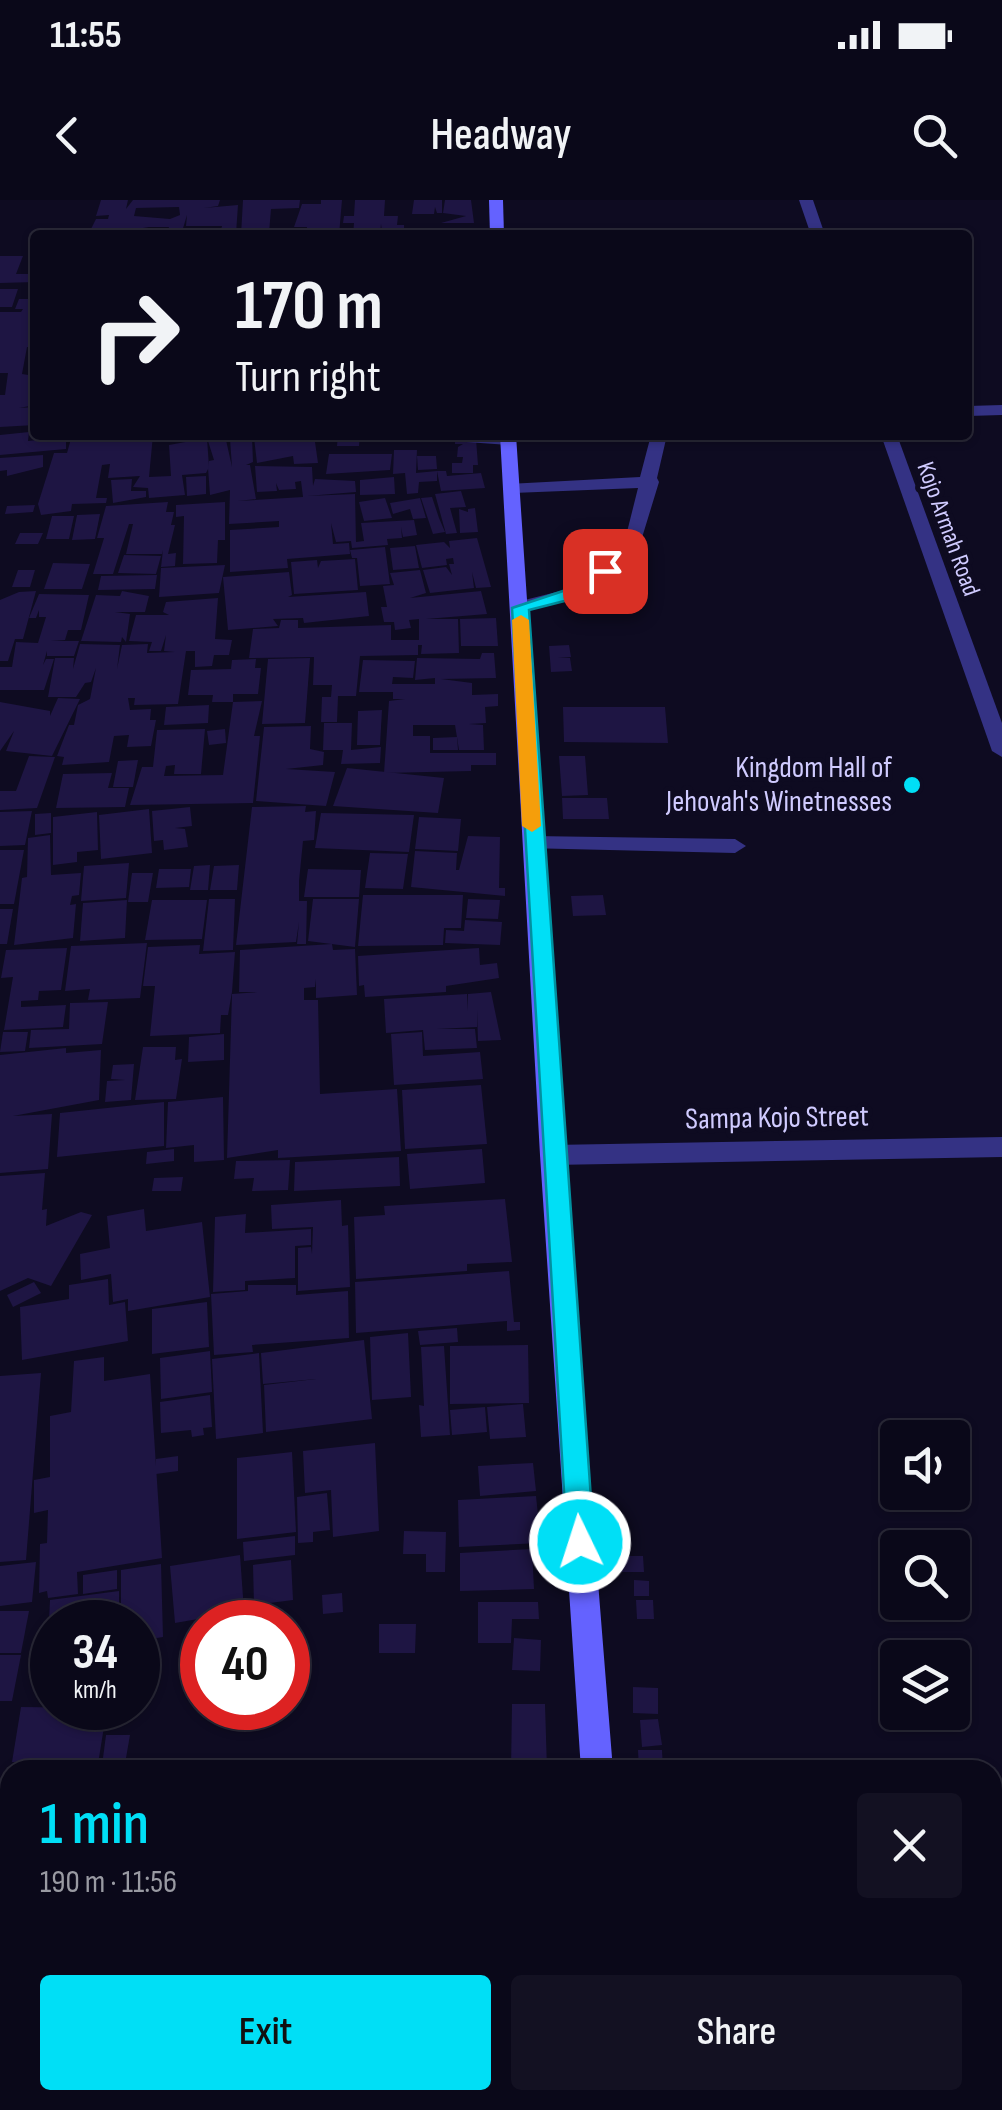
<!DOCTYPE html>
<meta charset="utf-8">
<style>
body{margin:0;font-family:"Sofia Sans Condensed",sans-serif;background:#131122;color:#f1f3f6;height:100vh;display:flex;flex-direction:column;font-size:38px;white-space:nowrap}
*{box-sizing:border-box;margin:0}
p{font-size:32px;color:#999aa2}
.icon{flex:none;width:55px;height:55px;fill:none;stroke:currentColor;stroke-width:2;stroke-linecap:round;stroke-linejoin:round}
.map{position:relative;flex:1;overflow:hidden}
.panel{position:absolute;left:0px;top:1560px;width:1002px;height:350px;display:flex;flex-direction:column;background:#0a0819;border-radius:30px 30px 0 0;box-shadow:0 2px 8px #0004,0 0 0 2px #2a2938}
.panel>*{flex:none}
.top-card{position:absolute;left:30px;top:30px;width:942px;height:210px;border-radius:10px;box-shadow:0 2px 8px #0004,0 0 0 2px #2a2938;background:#0a0819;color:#f1f3f6;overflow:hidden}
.buttons{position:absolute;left:880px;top:1220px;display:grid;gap:20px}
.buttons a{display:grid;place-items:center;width:90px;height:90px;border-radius:10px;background:#0a0819;box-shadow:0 2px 8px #0004,0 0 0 2px #2a2938;font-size:50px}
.speed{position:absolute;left:30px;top:1400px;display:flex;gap:20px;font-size:50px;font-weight:700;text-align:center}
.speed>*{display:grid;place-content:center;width:130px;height:130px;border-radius:50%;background:#0a0819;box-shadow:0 2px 8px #0004,0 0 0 2px #2a2938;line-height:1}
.speed small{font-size:25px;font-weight:400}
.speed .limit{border:15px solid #d22;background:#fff;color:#111}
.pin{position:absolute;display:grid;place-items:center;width:85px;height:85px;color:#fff;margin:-42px;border-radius:20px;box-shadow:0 5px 15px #0006}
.me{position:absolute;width:110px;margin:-55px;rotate:356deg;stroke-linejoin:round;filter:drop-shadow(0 0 8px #0008)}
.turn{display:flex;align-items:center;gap:35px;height:210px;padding:0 40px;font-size:45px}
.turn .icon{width:130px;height:130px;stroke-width:2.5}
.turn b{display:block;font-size:70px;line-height:85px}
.round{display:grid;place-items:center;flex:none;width:105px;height:105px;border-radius:10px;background:#131122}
.headline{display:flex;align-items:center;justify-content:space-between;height:170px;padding:0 40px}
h1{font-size:60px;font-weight:600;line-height:75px;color:#00dff6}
.action{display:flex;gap:20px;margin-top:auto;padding:20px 40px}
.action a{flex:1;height:115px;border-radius:10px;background:#00dff6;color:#111;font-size:40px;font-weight:600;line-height:115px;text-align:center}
.action a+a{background:#131122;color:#f1f3f6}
.status{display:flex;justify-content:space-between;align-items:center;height:70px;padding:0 50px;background:#0a0819;direction:ltr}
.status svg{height:28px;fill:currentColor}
header{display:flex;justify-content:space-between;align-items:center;height:130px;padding:0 40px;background:#0a0819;font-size:45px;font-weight:600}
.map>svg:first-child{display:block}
.building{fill:#1e1543;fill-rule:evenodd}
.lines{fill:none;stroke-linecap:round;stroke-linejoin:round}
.lane{fill:#343284;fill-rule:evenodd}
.street{fill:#343284;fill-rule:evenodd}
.secondary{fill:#6462ff;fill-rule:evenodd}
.route{fill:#00dff6;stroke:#0091a0;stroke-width:2.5}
.slow{fill:#f59e0b}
.poi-dot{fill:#00dff6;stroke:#0e0b21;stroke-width:4}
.labels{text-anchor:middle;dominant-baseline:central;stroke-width:10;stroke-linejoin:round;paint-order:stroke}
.far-street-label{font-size:25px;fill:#d0cbff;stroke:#0e0b21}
.poi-label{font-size:30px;fill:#d0cbff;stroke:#0e0b21;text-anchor:end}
.street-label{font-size:30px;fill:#d0cbff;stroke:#0e0b21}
</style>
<div class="status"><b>11:55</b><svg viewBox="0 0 49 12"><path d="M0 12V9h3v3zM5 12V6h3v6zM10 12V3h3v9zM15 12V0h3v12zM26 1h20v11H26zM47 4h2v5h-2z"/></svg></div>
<header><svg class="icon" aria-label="back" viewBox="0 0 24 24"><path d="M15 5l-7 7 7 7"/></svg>Headway<svg class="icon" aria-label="search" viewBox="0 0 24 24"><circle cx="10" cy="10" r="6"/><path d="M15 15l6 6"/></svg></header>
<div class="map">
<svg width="1002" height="1910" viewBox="0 0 1002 1910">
<rect width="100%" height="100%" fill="#0e0b21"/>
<g class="building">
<path d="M101,0H128L126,9L133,0H220L218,6L204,8L238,5L236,34L220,35L222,26H186L187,15L181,35H166L169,27H143L155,29L153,35H88L96,19H108L109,15L96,16ZM179,7L180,15L170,19L134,16L136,8Z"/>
<polygon points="243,0 300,0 299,8 271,9 269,33 241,35"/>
<polygon points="321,0 342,0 339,35 306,35 307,27 294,27 302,4 321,4"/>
<polygon points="355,0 385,0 384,16 398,16 397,25 404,25 404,31 382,31 381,24 380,35 353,35 354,23 343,23 344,16 354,16"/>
<polygon points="414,0 442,0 442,13 437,13 435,7 434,14 412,14"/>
<polygon points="445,0 471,0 474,23 441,23 466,16 443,13"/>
<polygon points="0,56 23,56 16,74 35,74 35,82 0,83"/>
<polygon points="0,89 18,89 12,107 0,107"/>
<polygon points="19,99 35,99 30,122 35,122 35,147 27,147 22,174 35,176 35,205 19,208 35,207 35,225 0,227 0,195 5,195 8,173 0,173 0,112 21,112 23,109 15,109"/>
<polygon points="29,232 28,241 66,237 66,249 0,255 0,235"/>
<polygon points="72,235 153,235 149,277 171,276 169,245 207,238 209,267 206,273 182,275 185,295 149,298 148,288 133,287 140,276 108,278 110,264 102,265 96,298 107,298 106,303 72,304 71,311 41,315 38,304 54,253 67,253"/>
<polygon points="314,235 318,263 294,264 293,256 257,263 254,238"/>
<polygon points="338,235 360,235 359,246 337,246"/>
<polygon points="252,237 253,262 246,265 250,265 256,299 238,301 303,297 301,281 295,282 296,289 279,290 276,283 277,291 257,292 255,266 312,267 313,286 315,279 355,281 356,292 307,296 355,294 356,342 364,341 361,323 414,320 417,335 403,337 401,327 402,338 387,339 388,345 352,348 351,341 336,342 331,323 333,344 349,343 350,354 287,359 288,368 230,372 230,330 279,327 279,321 229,324 230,290 210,295 208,268 209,261 214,260 208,241 226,240 232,267 230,239"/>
<polygon points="476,239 478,265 473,265 473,273 452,273 452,263 462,263 463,257 457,257 458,247 463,244 455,244 455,240"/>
<polygon points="394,250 417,250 416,273 437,271 437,281 419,282 418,293 407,294 405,273 393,274"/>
<polygon points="329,254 392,254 390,270 326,274"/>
<polygon points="43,255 43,267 7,276 7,270 0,271 0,258"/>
<polygon points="417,256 436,256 437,269 418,270"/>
<polygon points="437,271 446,271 447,276 481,273 485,288 441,291"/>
<polygon points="206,276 206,294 187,296 186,277"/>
<polygon points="394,277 395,294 360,295 360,280"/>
<polygon points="132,279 131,291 146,291 146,297 113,303 111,280"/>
<polygon points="461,291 466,307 450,308 457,333 446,334 435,294"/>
<polygon points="432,297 439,318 445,332 433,334 421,298"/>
<polygon points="385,298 392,318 364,321 359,302"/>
<polygon points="420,298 426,318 413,319 410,309 393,314 390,303"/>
<polygon points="168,302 166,312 174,312 171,325 175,325 168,354 176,353 175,366 161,367 163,350 162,354 126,354 133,324 129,324 113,374 93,374 104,338 97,338 106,306"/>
<polygon points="225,302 225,340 218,340 217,363 183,364 184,316 176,317 176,305"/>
<polygon points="35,305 33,312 5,314 7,306"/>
<polygon points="475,308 478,332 460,333 459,309 468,312 468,309"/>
<polygon points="100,314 95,339 72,340 77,315"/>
<polygon points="52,316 74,316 69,339 46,339"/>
<polygon points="20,333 43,333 38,344 15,344"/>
<polygon points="477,338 491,387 476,388 472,372 474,388 430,393 423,370 446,367 452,375 449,364 454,364 453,358 446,359 447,365 422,368 416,345 444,342 450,348 449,341"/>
<polygon points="415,346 419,368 393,370 390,348"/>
<polygon points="385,347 390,384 360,386 357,358 352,358 350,350"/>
<polygon points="124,355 161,356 156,374 118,373"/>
<polygon points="355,359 358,390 294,394 291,362 317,360 318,368 321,361"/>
<polygon points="53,363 90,364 82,389 44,389"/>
<polygon points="225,365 219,393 159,397 161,368"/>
<polygon points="18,370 35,370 30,387 12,387"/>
<polygon points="420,370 426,393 410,398 481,391 487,414 426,419 458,419 459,453 421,454 422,445 418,445 418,455 360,456 356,496 338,496 337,522 321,522 322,497 331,497 332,485 313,485 314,457 249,458 253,429 279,428 281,420 298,420 298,428 391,425 391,440 419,440 419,419 409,420 411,428 395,430 394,422 384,422 381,407 387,407 383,386 394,385 390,373"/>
<polygon points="289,372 292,395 288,397 366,392 369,416 304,423 303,418 273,419 278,426 228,430 223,377"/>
<polygon points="157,375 155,389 98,390 101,376"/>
<polygon points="36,391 23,439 15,439 8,461 0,461 0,400 19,392"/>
<polygon points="122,391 149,396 145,412 115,412 130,414 126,442 122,437 121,442 81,441 96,395 120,396"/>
<polygon points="39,394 89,395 81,430 68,430 65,440 51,441 79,441 74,456 47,456 47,451 43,465 46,459 54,459 44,490 0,490 0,467 12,467 16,442 38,443 46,417 39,417 39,410 36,418 29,418"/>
<polygon points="218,398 215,439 232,440 229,455 214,455 212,466 195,467 195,451 186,451 178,504 134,505 135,498 128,498 130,510 151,509 150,520 156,520 151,546 127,547 129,535 114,536 109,562 62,565 64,557 57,556 69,525 74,525 78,505 90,499 96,468 91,482 85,483 76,497 48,497 55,458 74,458 73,469 80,444 120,445 117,469 122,445 148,444 147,453 175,452 164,451 166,435 161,451 149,451 152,442 129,441 136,415 169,415 163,412 166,402"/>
<polygon points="496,418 498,446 461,446 460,419"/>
<polygon points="569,445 571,457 558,458 570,458 572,471 551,472 549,446"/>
<polygon points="482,453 494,453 496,478 441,479 472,483 472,495 498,494 498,506 485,507 486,523 469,524 483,525 484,550 459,550 455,525 413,525 413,536 430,536 430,553 496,553 496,565 471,565 471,571 384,573 389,501 405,499 393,499 393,492 359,492 363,460 415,461 413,478 393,477 392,484 435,484 435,478 415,480 417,458 480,459"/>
<polygon points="310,458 305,523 262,524 268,459"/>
<polygon points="256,459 255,468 261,468 258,494 233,494 233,502 262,501 254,536 260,536 253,603 130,605 142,567 153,567 157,530 205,529 201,574 174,574 175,565 166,566 164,576 223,575 233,502 212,502 213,495 188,495 191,470 231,469 232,460"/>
<polygon points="58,498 80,499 52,556 6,551 14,531 0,551 0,502 50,511 50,516"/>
<polygon points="209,505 208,523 164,525 166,507"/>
<polygon points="563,507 665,507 668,543 564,542"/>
<polygon points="382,510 380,545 357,545 358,511"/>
<polygon points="324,523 352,523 351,550 381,547 380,563 341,564 343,550 323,550"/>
<polygon points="311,526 310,549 324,552 323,565 286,569 335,572 326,606 256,601 264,527"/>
<polygon points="225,529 226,543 209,545 207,531"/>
<polygon points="457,537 458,550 433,550 433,538"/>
<polygon points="29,556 55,557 37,608 0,610 0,591 16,591"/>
<polygon points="559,556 585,556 588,595 562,596"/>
<polygon points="138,560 133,587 113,587 118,561"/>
<polygon points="347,568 444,578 438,613 333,606"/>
<polygon points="112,573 108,588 129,588 125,607 56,608 63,574"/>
<polygon points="562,598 607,598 609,619 563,619"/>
<polygon points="306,606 305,612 316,611 314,640 303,641 299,681 299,701 307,701 306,744 297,744 299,722 296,742 236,745 252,607"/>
<polygon points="190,607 192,626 175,628 185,629 188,647 164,650 163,640 154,641 152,611"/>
<polygon points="149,609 152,653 101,659 99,615"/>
<polygon points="32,611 25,645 0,646 0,612"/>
<polygon points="97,612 98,650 77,652 77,662 53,665 53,617"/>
<polygon points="51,613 51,633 35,635 35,614"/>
<polygon points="321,613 414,615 409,652 315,648"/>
<polygon points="419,617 461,619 458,651 415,649"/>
<polygon points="50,635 51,675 81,673 79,695 72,696 70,705 76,704 73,738 14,745 22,678 27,677 28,638"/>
<polygon points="468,636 500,637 499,688 505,688 505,696 411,687 415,651 457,653 456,670 459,670"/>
<polygon points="0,650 24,650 14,704 0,704"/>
<polygon points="370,653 408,654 403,689 365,688"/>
<polygon points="129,663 126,698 81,701 84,666"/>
<polygon points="210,665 208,690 190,690 194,666"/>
<polygon points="239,665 237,690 210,690 214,666"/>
<polygon points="159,669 191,669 189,687 156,688"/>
<polygon points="308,669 361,670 359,697 304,697"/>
<polygon points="132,673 153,673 148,702 128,702"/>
<polygon points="363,695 463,695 461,728 444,728 443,745 358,746"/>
<polygon points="603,695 606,715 573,716 571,696"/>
<polygon points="209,699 235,699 233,750 203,751"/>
<polygon points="313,699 359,699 355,747 308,741"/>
<polygon points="468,699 500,700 498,719 466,718"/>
<polygon points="127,700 125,738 80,741 83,703"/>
<polygon points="152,700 207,700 202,739 145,740"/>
<polygon points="0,709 13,709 7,744 0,744"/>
<polygon points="465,720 502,722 500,745 445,743 446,730 464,731"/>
<polygon points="147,743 140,798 88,800 90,789 65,791 71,746"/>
<polygon points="332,744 333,750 355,749 357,795 316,798 316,779 315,787 304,788 304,800 318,800 320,894 397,889 401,951 278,958 278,950 227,958 232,794 258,792 239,792 240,750"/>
<polygon points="200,745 199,754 235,752 232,792 228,815 221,815 220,833 150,836 155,786 143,786 148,747"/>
<polygon points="67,748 61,790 39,791 38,800 21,801 21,807 66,805 63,827 4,830 13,777 1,778 6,750"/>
<polygon points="479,748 480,765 497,763 499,778 446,786 446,792 365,797 364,785 359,786 358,756"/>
<polygon points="491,792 501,840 478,841 477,810 477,827 437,829 475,829 477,848 425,850 423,830 386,833 384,799 467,794 468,811 468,794"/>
<polygon points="108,802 102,844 29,848 31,830 69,829 70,803"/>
<polygon points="3,832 28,832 25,851 0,852"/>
<polygon points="422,832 423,856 480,852 483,879 394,885 391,834"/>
<polygon points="224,834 224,860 188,862 189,837"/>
<polygon points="143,847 176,847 175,860 182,859 176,899 135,900"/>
<polygon points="66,848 66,853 101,850 99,900 13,916 52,914 48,969 0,973 0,855"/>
<polygon points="134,864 131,900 105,902 107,881 125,880 111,879 113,865"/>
<polygon points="481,885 487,944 405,949 402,890"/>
<polygon points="223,897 224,960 194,962 194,945 166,948 168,902"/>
<polygon points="164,902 164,946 57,957 60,913"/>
<polygon points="174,949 174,961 146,964 147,952"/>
<polygon points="482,949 485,983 410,989 407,954"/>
<polygon points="399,957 400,986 294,991 295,962"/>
<polygon points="290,960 288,990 252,991 254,978 234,979 236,961"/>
<polygon points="45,973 42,1010 47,1009 46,1026 81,1012 92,1015 51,1086 28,1078 0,1091 0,976"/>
<polygon points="183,977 181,991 152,991 154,978"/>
<polygon points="505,999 512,1062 467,1064 467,1071 356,1079 354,1017 385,1015 384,1006"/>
<polygon points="341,1000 342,1026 348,1025 350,1087 298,1091 298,1048 311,1047 312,1054 313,1027 272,1029 271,1005"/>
<polygon points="144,1009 146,1031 202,1022 210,1097 128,1111 128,1099 113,1102 111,1074 81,1080 80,1054 110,1048 107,1016"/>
<polygon points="246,1014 245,1033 311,1029 311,1045 295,1046 295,1078 245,1081 245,1090 213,1092 215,1017"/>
<polygon points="509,1071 514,1122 520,1122 520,1130 507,1131 507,1121 356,1133 355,1082"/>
<polygon points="108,1079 109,1105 125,1102 128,1141 22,1160 20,1107 69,1099 69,1085"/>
<polygon points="34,1082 41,1093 13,1107 7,1095"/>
<polygon points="248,1085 296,1085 296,1095 348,1091 349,1138 252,1145 253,1152 214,1155 211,1094 248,1091"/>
<polygon points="207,1102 209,1147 152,1154 152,1109"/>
<polygon points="457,1128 458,1142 420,1145 418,1131"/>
<polygon points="408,1133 411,1197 372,1200 370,1137"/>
<polygon points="364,1140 372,1219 266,1232 264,1185 316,1179 263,1184 261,1153"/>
<polygon points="528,1145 529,1203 450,1204 450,1146"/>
<polygon points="444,1146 450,1235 421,1237 419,1205 424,1206 421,1147"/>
<polygon points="210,1151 212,1192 161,1199 160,1158"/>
<polygon points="259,1153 263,1233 216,1239 212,1159"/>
<polygon points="104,1157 104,1181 150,1174 162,1358 77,1372 78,1394 48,1398 47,1391 39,1393 40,1344 47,1343 48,1310 34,1313 34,1280 50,1277 50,1216 71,1212 74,1161"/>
<polygon points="41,1173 26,1360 0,1362 0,1176"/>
<polygon points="210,1195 212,1227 203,1228 204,1235 192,1237 191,1230 161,1233 160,1202"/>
<polygon points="523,1204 526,1237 490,1239 487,1207"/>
<polygon points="485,1207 487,1232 452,1235 450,1210"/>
<polygon points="375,1243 379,1331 333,1337 331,1290 305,1293 303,1251"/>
<polygon points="292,1252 296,1332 237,1339 237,1258"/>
<polygon points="178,1256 178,1271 156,1274 156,1259"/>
<polygon points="533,1263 536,1291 480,1296 478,1266"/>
<polygon points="327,1293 330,1330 313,1332 313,1342 298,1343 297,1297"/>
<polygon points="536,1296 541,1343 459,1347 458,1300"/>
<polygon points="404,1331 446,1332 445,1372 426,1372 426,1354 403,1354"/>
<polygon points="295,1336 295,1355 244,1361 243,1342"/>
<polygon points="532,1349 534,1389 460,1391 460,1353"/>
<polygon points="240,1355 244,1411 175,1423 170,1366"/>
<polygon points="622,1356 643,1356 644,1372 622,1372"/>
<polygon points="291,1360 293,1400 254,1405 253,1365"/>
<polygon points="36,1362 32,1402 0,1406 0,1366"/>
<polygon points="161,1364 163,1437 138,1441 138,1422 121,1422 121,1370"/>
<polygon points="117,1370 117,1389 83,1394 83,1375"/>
<polygon points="634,1380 649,1381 649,1396 634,1396"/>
<polygon points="119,1391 119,1422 52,1422 52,1441 48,1441 50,1400"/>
<polygon points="342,1393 343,1412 323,1414 322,1395"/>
<polygon points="636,1400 653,1400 654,1419 637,1419"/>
<polygon points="478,1402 538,1402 539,1419 512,1419 511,1443 478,1443"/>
<polygon points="0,1411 29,1411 21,1453 0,1453"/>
<polygon points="379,1424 416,1424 415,1453 379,1453"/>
<polygon points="514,1438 541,1440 540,1471 512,1470"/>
<polygon points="0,1455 21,1455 12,1501 0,1501"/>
<polygon points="633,1487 658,1488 658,1514 633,1513"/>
<polygon points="512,1504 545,1504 547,1570 511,1570"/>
<polygon points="21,1507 107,1508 98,1564 12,1562"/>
<polygon points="658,1519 662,1545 642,1547 640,1520"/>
<polygon points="106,1535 130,1535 126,1558 103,1558"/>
<polygon points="638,1550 662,1550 663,1570 639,1570"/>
<polygon points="224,1900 373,1900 372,1910 223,1910"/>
<polygon points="442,1900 468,1900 469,1909 442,1909"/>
<rect x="472" y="1900" width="39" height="10"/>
<polygon points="514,1900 555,1900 556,1910 514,1910"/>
</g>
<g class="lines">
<g class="lane">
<path d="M222,235H267C257,243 232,243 222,235Z"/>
<polygon points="430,235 508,235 517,240 509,245 438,240"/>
<polygon points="651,235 667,235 657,278 659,282 637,354 584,396 513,411 513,403 572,388 623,348 638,288 513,293 504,288 507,284 640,277"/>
<polygon points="533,636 735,639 746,646 735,653 525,648 525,638"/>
</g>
<g class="street">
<polygon points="799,0 813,0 825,35 811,35"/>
<polygon points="1002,205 1002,215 968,216 968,206"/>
<polygon points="881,235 897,235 1002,523 1002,557 992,551"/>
<polygon points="1002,937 1002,957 552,965 543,962 540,955 543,948 552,945"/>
<polygon points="184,1900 220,1900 219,1910 183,1910"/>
</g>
<g class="secondary">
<polygon points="489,0 503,0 504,35 490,35"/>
<polygon points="500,235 516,235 564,955 613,1570 581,1570 540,955"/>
<rect x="603" y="1900" width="36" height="10"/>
</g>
</g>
<polygon class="route" points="605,366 611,367 611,374 584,396 529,410 594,1342 590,1351 580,1355 571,1351 567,1342 512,408 572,388"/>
<polygon class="slow" points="521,415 529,420 541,626 532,632 522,626 512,420"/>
<circle class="poi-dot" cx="912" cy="585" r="10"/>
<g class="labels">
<g class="far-street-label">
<text transform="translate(948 329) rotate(70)">Kojo Armah Road</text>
</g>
<g class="poi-label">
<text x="892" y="568">Kingdom Hall of<tspan x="892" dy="34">Jehovah's Winetnesses</tspan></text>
</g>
<g class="street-label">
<text transform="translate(777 918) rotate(-1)">Sampa Kojo Street</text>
</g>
</g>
</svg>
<div class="buttons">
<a><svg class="icon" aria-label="sound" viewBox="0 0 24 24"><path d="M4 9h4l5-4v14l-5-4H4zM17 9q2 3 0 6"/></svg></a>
<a><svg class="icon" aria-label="search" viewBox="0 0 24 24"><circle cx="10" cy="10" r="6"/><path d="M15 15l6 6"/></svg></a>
<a><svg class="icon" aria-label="layers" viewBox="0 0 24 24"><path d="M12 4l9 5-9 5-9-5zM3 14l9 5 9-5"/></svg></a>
</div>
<div class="speed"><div>34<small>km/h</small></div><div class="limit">40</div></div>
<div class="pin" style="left:605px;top:371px;background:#d93025"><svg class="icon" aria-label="arrive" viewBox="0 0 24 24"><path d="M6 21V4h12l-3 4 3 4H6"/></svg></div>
<svg class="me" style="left:580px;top:1342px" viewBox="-20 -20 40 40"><circle r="17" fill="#00dff6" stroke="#fff" stroke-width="3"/><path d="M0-11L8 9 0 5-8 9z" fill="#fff"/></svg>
<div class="top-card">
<div class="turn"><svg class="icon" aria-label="right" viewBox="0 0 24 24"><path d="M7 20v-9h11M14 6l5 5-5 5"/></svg><div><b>170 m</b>Turn right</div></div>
</div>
<section class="panel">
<div class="headline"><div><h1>1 min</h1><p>190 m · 11:56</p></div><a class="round"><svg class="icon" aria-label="close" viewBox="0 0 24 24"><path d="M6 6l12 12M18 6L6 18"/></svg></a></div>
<div class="action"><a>Exit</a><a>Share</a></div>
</section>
</div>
